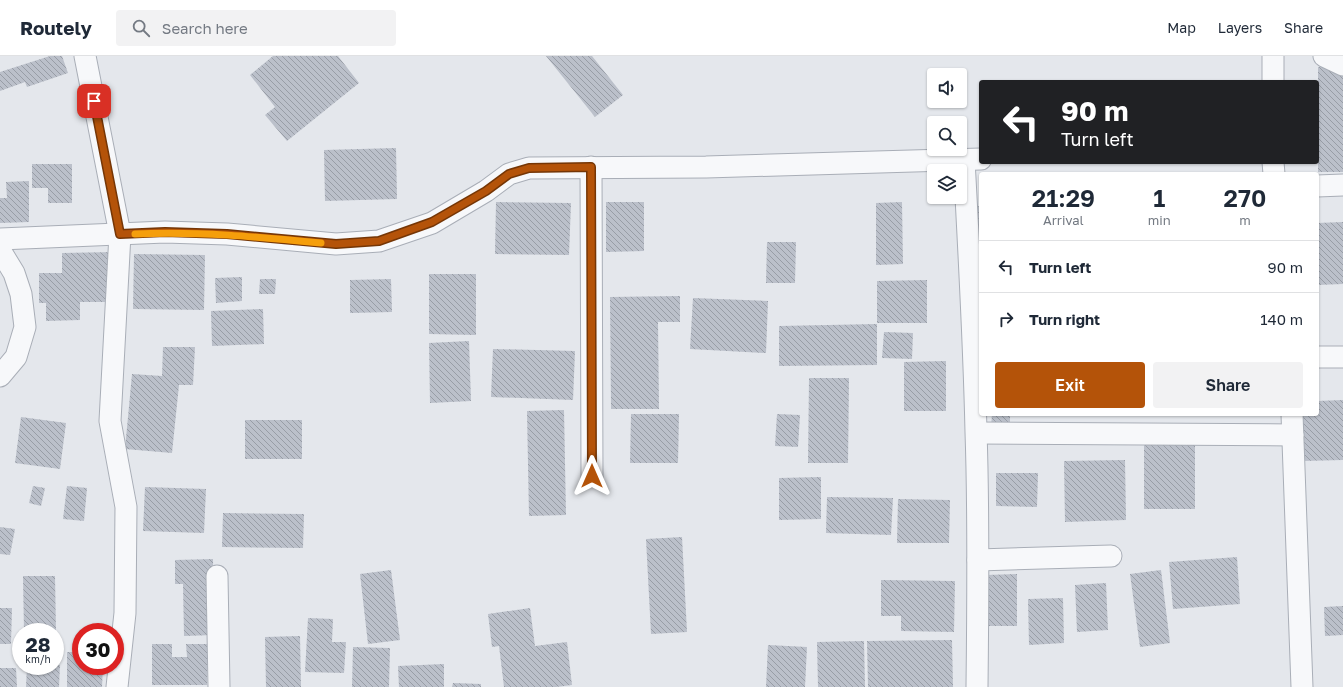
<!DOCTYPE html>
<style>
body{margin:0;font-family:"Golos Text",sans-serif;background:#f2f2f3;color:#1f2937;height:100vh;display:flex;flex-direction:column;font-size:15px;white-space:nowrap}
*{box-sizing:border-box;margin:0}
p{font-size:13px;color:#747a83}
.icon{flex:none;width:22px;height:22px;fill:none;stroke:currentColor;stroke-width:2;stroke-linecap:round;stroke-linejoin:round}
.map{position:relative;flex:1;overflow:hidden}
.details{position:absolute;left:979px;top:116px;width:340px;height:244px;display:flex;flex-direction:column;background:#fff;border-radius:4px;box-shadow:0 1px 3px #0004}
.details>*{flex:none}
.top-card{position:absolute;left:979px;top:24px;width:340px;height:84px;border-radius:4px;box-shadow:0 1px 3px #0004;background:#202124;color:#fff;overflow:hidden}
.tools{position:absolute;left:927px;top:12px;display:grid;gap:8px}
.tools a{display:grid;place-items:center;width:40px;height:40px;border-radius:4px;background:#fff;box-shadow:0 1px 3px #0004;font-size:20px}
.speed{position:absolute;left:12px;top:567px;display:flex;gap:8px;font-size:20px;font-weight:700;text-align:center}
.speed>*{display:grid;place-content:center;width:52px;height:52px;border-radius:50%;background:#fff;box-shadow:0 1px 3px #0004;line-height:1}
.speed small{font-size:10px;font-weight:400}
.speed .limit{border:6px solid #d22;background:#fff;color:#111}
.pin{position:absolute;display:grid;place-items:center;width:34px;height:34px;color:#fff;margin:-17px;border-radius:8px;box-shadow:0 2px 6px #0006}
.me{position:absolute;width:44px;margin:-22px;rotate:0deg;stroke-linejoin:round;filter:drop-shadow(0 0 3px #0008)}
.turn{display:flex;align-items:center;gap:14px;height:84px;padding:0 16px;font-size:18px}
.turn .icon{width:52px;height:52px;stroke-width:2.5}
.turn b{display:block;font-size:28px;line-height:34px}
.eta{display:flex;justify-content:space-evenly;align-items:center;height:68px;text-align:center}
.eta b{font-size:24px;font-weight:600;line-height:28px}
.button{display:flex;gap:8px;margin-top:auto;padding:8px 16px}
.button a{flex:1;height:46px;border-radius:4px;background:#b45309;color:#fff;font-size:16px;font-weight:600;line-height:46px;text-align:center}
.button a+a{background:#f2f2f3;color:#1f2937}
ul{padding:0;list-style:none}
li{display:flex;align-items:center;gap:12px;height:52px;padding:0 16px;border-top:1px solid #e0e1e3}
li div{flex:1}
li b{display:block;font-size:15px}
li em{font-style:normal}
header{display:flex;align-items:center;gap:24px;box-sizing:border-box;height:56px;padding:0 20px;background:#fff;border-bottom:1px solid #e0e1e3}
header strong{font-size:19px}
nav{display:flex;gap:22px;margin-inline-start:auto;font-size:14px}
.search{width:280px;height:36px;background:#f2f2f3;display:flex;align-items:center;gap:10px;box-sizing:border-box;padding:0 14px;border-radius:4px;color:#747a83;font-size:15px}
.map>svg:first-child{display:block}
.building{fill:url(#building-back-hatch)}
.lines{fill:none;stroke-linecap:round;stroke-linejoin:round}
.minor-casing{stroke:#a9aeb7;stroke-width:23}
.minor{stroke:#f7f8fa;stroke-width:21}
.route-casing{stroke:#753606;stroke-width:10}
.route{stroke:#b45309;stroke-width:7}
.slow{stroke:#f59e0b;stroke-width:7}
</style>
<header>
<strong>Routely</strong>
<div class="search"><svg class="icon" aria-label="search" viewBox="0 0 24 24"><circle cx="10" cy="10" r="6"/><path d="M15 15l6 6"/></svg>Search here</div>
<nav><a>Map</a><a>Layers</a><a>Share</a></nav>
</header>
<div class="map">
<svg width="1343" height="631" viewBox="0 0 1343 631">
<defs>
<pattern id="building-back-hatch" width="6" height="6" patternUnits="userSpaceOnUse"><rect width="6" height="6" fill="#bbc0ca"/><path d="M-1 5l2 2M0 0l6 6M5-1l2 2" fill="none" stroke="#989da6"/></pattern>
</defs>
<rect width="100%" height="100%" fill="#e4e7ec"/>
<g class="building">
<polygon points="50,0 62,0 68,17 27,31 25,26 0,35 0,16"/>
<polygon points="273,0 338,0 359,27 287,85 265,59 275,51 250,19"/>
<polygon points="546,0 592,0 623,39 595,61"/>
<rect x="1318" y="11" width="25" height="105"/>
<polygon points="396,92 397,143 325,145 324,94"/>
<polygon points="32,108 72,108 72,147 48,147 48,132 32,132"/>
<polygon points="29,125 29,166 0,167 0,142 7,142 6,126"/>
<polygon points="496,146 571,147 569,199 495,198"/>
<polygon points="606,146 644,146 644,195 606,196"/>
<polygon points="902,146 903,208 876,209 876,147"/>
<polygon points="981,150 981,280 972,151"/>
<polygon points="1343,166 1343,228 1317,229 1317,167"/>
<polygon points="767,186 796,186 795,227 766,227"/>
<polygon points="114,196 114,246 80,246 80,264 46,265 46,247 39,247 39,217 62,217 62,197"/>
<polygon points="134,198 205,199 204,254 133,253"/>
<polygon points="429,218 476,218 476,279 429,278"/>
<polygon points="242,221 242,245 216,247 215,222"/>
<polygon points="260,223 276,223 275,238 259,238"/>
<polygon points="391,223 392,256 350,257 350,224"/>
<polygon points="927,224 927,267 877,267 877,225"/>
<polygon points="680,240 680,266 658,266 659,353 611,353 610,241"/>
<polygon points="693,242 768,245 766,297 690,293"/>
<polygon points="263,253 264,288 212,290 211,255"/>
<polygon points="877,268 877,309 779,310 779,270"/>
<polygon points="884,276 913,277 912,303 882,302"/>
<polygon points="469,285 471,345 430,347 429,287"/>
<polygon points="163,291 195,291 193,329 179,329 172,397 125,393 132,318 162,320"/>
<polygon points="493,293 575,295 573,344 491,341"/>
<polygon points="946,305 946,355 904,355 904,306"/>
<polygon points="809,322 849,322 848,407 808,407"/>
<polygon points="1343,344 1343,404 1303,405 1301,358 1317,358 1317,345"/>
<polygon points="564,354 566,459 529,460 527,355"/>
<polygon points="631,358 679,358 678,407 630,407"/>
<polygon points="777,358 800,359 798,391 775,390"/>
<polygon points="992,358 1010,358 1010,372 991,371"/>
<polygon points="21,361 66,367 60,413 15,407"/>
<rect x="245" y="364" width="57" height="39"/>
<polygon points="1195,383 1195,453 1144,453 1144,384"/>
<polygon points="1125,404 1126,464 1065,466 1064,405"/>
<polygon points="996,417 1038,417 1037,451 996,450"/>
<polygon points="821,421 821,463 779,464 779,422"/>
<polygon points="33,430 45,432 41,450 29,447"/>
<polygon points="67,430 87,432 84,465 63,463"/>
<polygon points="145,431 206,433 204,477 143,475"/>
<polygon points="827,441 893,442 891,479 826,477"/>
<polygon points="898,443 950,444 949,487 897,487"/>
<polygon points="223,457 304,458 303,492 222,491"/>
<polygon points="0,471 15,473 10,499 0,498"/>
<polygon points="682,481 687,576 651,578 646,483"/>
<polygon points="1237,501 1240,548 1173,553 1169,506"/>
<polygon points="213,503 214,579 184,580 183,528 175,528 175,504"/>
<polygon points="391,514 400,584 368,588 360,518"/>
<polygon points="1161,514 1170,587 1140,591 1130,518"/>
<polygon points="1017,518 1017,570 986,570 986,519"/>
<polygon points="23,520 55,520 56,576 24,576"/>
<polygon points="881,524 955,525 954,576 901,575 901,560 881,560"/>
<polygon points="1106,527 1108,574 1077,576 1075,529"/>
<polygon points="1063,542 1064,587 1029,589 1028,543"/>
<polygon points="1343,550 1343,579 1325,580 1324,551"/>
<polygon points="0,552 12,552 11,588 0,588"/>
<polygon points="530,552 535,590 567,586 572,629 556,631 504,631 499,590 492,591 488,558"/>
<polygon points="308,562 333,563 332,586 346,586 344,617 305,616"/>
<polygon points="300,580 301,631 266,631 265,581"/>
<polygon points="952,584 953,631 868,631 867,585"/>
<polygon points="864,585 865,631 818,631 817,586"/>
<polygon points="152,588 172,588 172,601 187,601 186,588 207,588 207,629 152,629"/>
<polygon points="768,589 807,591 805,631 766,631"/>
<polygon points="353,591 390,592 389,631 352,631"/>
<polygon points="67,596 81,596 81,610 103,610 102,631 67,631"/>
<polygon points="444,608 444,631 399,631 398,610"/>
<polygon points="55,609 60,609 59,631 26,631 27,610 55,610"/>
<polygon points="0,612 16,612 17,631 0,631"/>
<polygon points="453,627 481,628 481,631 452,631"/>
</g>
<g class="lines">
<g class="minor-casing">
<g id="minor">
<polyline points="85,0 120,178 110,365 126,451 125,557 117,631"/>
<polyline points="1324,0 1343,9"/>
<polyline points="1273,26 1273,0"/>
<path d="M964,104C969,195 974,285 976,376C979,461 978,546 977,631"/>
<polyline points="1273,106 1274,118"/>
<polyline points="591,111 592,420"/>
<polyline points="1317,130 1343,129"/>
<polyline points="0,183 165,176 227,178 336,188 379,185 432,167 486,135 509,118 529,112 706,111 981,103"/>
<polyline points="0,194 14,217 21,238 25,271 16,301 0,320"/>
<polyline points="1317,301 1343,301"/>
<polyline points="1292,358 1302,631"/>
<polyline points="977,377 1293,379"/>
<polyline points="978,504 1111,500"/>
<polyline points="217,520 219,631"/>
</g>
</g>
<use href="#minor" class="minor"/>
</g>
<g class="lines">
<g class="route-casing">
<polyline id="route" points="94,45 120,178 165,176 227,178 336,188 379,185 432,166 486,135 509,118 529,112 591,111 592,420"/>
</g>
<use href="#route" class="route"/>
<path class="slow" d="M135,178C197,175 259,181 321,187"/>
</g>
</svg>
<div class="tools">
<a><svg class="icon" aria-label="sound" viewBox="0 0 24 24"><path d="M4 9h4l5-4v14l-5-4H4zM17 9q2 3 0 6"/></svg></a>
<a><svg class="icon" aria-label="search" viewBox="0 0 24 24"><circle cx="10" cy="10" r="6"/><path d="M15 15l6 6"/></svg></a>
<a><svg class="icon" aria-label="layers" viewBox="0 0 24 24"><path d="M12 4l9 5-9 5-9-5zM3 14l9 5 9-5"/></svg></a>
</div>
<div class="speed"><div>28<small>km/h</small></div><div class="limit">30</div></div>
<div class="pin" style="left:94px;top:45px;background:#d93025"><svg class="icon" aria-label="arrive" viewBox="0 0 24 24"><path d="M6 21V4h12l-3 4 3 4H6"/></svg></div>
<svg class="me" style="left:592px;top:420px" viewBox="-20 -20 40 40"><path d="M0-17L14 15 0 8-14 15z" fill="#b45309" stroke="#fff" stroke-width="4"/></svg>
<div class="top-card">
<div class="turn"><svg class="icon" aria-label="left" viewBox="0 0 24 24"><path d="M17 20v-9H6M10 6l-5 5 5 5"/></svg><div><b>90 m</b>Turn left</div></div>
</div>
<section class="details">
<div class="eta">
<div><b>21:29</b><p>Arrival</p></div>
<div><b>1</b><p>min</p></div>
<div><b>270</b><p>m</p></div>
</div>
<ul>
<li><svg class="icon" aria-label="left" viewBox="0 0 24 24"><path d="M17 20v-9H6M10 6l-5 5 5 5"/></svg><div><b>Turn left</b></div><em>90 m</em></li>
<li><svg class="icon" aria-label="right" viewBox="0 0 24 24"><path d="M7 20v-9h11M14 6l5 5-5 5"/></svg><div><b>Turn right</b></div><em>140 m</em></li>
</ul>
<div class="button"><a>Exit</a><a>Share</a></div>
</section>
</div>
